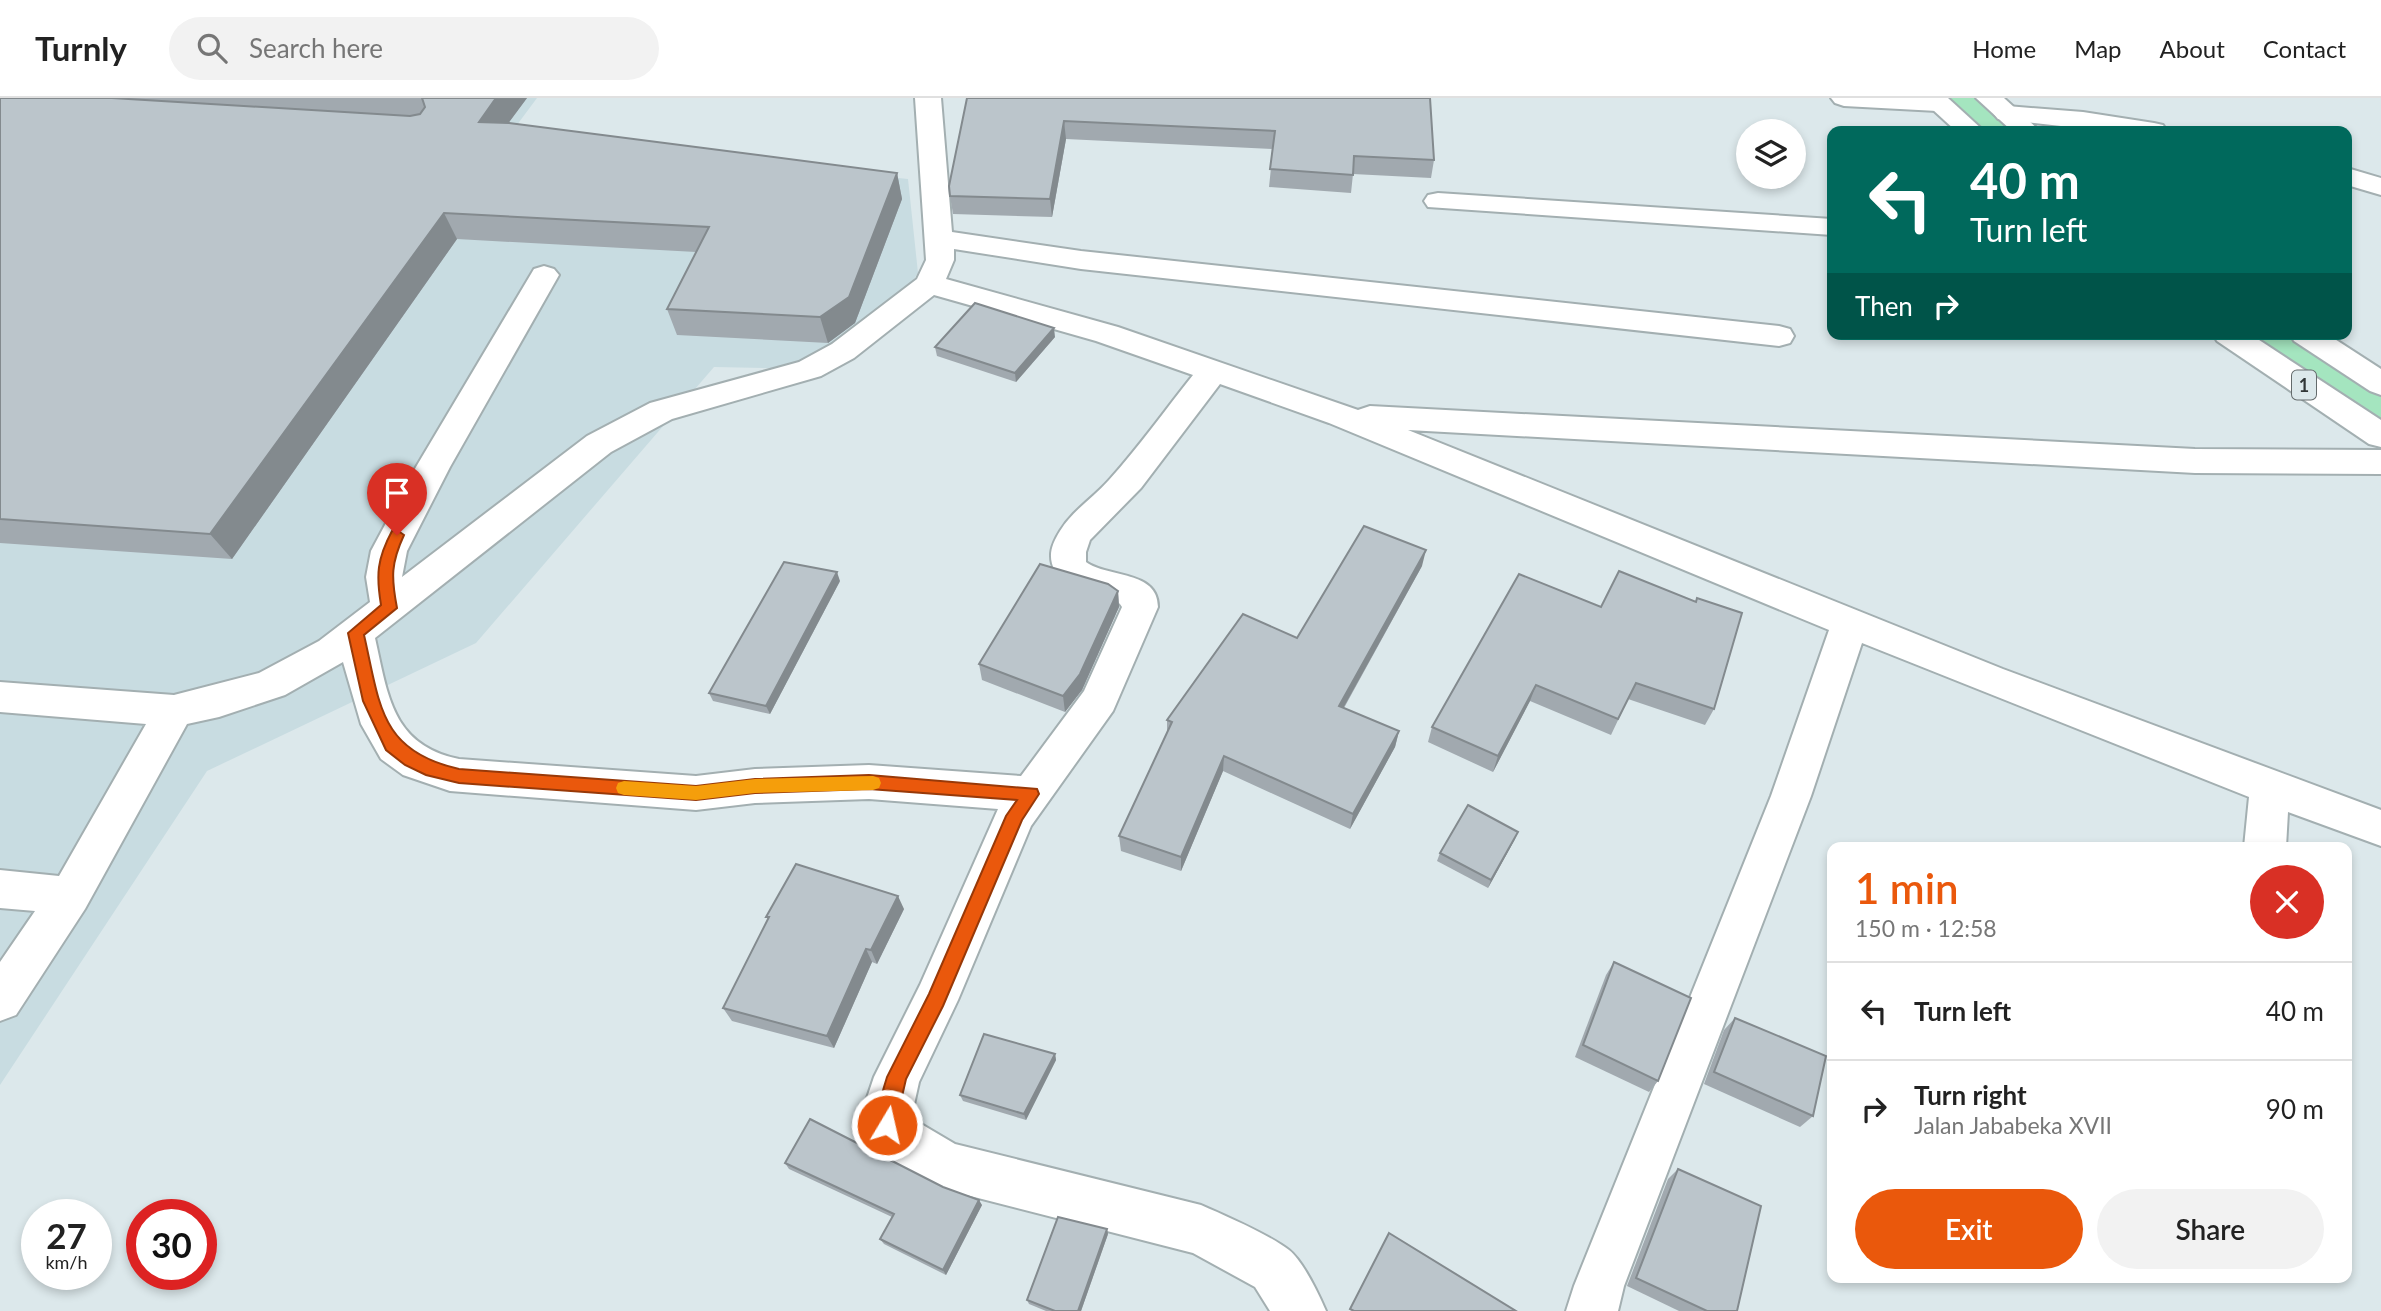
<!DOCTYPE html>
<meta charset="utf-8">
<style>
body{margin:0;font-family:Lato,sans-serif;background:#f2f2f2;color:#222;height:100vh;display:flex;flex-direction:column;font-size:26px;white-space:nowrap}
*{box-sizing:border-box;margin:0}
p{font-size:23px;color:#767676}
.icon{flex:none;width:38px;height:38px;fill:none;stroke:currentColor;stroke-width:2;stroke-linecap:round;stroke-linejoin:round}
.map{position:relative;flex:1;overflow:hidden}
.panel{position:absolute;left:1827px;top:744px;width:525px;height:441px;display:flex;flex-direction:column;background:#fff;border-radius:14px;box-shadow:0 4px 10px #0003}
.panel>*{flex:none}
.banner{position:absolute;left:1827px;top:28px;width:525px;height:214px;border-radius:14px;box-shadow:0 4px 10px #0003;background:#00695c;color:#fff;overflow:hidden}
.tools{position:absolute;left:1736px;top:21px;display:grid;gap:14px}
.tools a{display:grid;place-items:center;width:70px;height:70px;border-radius:50%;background:#fff;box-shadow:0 4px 10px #0003;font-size:35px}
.speed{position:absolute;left:21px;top:1101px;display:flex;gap:14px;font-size:35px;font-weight:700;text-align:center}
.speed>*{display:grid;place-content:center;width:91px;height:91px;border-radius:50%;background:#fff;box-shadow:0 4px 10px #0003;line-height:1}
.speed small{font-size:18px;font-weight:400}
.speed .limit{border:10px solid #d22;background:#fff;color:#111}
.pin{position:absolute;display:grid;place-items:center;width:60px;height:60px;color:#fff;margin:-72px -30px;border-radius:50% 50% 50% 0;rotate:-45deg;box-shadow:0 0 7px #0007}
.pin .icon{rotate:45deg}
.me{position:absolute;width:77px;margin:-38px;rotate:9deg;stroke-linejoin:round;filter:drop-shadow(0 0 5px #0008)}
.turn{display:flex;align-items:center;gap:24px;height:147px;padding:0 28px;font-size:32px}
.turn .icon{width:91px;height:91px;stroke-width:2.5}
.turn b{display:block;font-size:49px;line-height:60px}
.then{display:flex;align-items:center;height:66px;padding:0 28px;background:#0003;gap:14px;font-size:26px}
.round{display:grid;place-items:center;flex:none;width:74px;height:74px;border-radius:37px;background:#f2f2f2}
.headline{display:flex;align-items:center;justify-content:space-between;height:119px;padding:0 28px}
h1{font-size:42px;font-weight:600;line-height:52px;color:#ea580c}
.action{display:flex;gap:14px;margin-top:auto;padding:14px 28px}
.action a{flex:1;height:80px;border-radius:42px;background:#ea580c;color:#fff;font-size:28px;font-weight:600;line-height:80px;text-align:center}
.action a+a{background:#f2f2f2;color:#222}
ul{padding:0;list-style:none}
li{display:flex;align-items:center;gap:21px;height:98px;padding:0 28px;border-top:2px solid #e0e0e0}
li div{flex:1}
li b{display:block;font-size:26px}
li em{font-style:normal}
header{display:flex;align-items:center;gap:42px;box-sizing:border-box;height:98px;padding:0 35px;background:#fff;border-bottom:2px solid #e0e0e0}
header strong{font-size:33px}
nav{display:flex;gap:38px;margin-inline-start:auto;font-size:24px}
.search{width:490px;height:63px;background:#f2f2f2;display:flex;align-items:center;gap:18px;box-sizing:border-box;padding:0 24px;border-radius:38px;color:#767676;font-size:26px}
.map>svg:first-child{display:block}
.built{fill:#c8dce1}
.green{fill:#a4e5bf}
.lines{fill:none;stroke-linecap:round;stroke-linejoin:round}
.minor-casing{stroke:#a3afb1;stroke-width:4}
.highway-casing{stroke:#a3afb1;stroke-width:4}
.minor{fill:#fff;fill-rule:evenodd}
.highway{fill:#fff;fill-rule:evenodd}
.wall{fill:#a1a9af}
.shaded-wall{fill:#838a8e}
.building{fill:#bbc5cb;stroke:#838a8e;stroke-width:2}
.route{fill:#ea580c;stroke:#983908;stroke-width:2}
.slow{fill:#f59e0b}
.labels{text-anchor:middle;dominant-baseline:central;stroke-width:5;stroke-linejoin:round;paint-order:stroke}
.shield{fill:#dce8eb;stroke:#646b6c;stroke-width:2}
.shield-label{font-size:18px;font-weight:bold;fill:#303536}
</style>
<header>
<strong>Turnly</strong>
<div class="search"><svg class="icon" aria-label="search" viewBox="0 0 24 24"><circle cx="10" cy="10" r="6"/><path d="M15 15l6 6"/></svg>Search here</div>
<nav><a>Home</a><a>Map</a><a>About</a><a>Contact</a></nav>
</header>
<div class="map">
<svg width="2381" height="1213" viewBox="0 0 2381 1213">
<rect width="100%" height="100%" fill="#dce8eb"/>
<polygon class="built" points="0,0 537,0 508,39 908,81 918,175 874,240 810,271 714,269 476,545 207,673 0,987"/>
<g class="green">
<polygon points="1933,0 1989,0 2027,33 1971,33"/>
<polygon points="2228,236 2305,236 2381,286 2381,338"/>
</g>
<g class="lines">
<g class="minor-casing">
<g id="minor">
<path d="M915,0H941L952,134L1081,153L1779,228L1790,231L1794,238L1790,245L1779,248L1081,171L954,151V162L946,181L1118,229L1358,312L1370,308L2195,351L2381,352V376L2195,375L1408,332L2003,571L2381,712V748L2288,714L2286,749H2244L2249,699L1862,545L1811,698L1624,1188L1618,1213H1566L1574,1188L1771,698L1829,532L1329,325L1220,286L1141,390L1090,442L1086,454V464C1108,480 1158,472 1158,509L1113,613L1031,728L958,902L919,984L911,1020L955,1046L1201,1107C1226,1118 1268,1136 1289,1152C1303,1163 1319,1197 1326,1213H1270L1255,1189L1193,1155L947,1092L878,1055L870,1043L863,1026L864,1009L874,979L920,887L998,711L869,701L755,705L696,712L450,693L403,677L381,661L361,626L343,564L285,597L219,619L187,626L85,811L16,917L0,923V864L35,813L0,810V772L59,778L146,626L0,614V584L174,597L259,575L319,543L370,504L366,479L371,453L416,369L534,171L544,168L554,171L559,177L450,369L407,453L402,479L587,338L650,305L799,264L832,246L917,181L926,162ZM934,197L1096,243L1193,277C1165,312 1139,349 1109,382C1093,400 1073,412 1060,433C1052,446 1047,458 1055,473C1069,500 1114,492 1122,509L1084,593L1021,678L869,667L755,671L696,678L459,661C392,647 388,598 375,540L611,354L672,321L821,278L854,260Z"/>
<polygon points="1831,0 1946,0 1950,5 1946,10 1937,13 1844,8 1835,5"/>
<polygon points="2007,8 2083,14 2154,25 2163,27 2167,33 2105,33 1998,21 1994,16 1998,11"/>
<polygon points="2347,70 2381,80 2381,97 2347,87"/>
<polygon points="1438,95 1832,121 1832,137 1428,109 1424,103 1428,97"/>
</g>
</g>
<g class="highway-casing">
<g id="highway">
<polygon points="1920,0 1948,0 1984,33 1956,33"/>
<polygon points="1976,0 2004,0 2040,33 2012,33"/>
<polygon points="2213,236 2250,236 2381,322 2381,349 2369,346 2217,243"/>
<polygon points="2290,236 2327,236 2381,271 2381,297 2370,293 2294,243"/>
</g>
</g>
<use href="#minor" class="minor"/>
<use href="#highway" class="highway"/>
</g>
<g class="wall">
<polygon points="0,0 527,0 508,25 897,75 902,101 855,225 828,245 677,237 667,211 696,154 457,141 232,461 0,445"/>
<polygon points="966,0 1430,0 1434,62 1431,80 1353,76 1351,95 1269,89 1273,51 1066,41 1052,119 953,116 950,98 967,2"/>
<polygon points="1055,239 1016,284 937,258 935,249"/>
<polygon points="1422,468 1344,610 1399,633 1395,649 1350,731 1223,673 1181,773 1121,753 1119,738 1167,635 1167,622 1297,540"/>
<polygon points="1519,476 1714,611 1705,627 1628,601 1611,637 1530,603 1493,674 1428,644 1432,629"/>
<polygon points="840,483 770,616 713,603 709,595"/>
<polygon points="1118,493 1119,509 1082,592 1065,614 982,582 979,566"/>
<polygon points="1515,741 1488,790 1437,763 1440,755"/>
<polygon points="904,811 877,866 872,864 834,950 732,923 723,910 768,821 766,819"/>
<polygon points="1614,864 1658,983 1649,994 1575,959 1606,877"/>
<polygon points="1735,920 1813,1018 1800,1029 1704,986 1724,932"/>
<polygon points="1055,956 1056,962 1026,1022 963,1003 960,997"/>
<polygon points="785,1065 943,1089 982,1107 946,1177 884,1146 880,1141 892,1119 789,1071"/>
<polygon points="1678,1071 1737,1213 1679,1213 1627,1188 1668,1081"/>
<polygon points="1108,1136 1081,1213 1046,1213 1029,1206 1027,1202"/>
</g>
<g class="shaded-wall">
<polygon points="496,0 527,0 491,49 479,24"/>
<polygon points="1064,23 1066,41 1052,119 1050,101"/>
<polygon points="897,75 902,101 855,225 828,245 820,219"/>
<polygon points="444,115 457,141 232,461 210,436"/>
<polygon points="1054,230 1055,239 1016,284 1015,275"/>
<polygon points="1426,452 1422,468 1336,623 1339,608"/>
<polygon points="837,474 840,483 770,616 766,608"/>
<polygon points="1118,493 1119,509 1082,592 1065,614 1063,598"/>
<polygon points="1536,587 1530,603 1493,674 1498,658"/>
<polygon points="1399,633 1395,649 1350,731 1353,716"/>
<polygon points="1224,658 1223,673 1181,773 1181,759"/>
<polygon points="1518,734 1515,741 1488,790 1491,782"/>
<polygon points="898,798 904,811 877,866 871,852"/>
<polygon points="866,851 872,864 834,950 827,938"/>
<polygon points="1055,956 1056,962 1026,1022 1024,1016"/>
<polygon points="979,1102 982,1107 946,1177 943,1172"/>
<polygon points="1107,1131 1108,1136 1081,1213 1078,1213"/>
</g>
<g class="building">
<polygon points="0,0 112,0 410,18 420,16 425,9 422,0 496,0 479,24 509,25 897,75 849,199 820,219 667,211 709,129 444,115 210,436 0,421"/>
<polygon points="967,0 1430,0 1434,62 1354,58 1353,77 1270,71 1275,33 1064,23 1050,101 950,98 949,88"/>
<polygon points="975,205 1054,230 1015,275 935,249"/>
<polygon points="1364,428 1426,452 1339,608 1399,633 1353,716 1224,658 1181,759 1119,738 1172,624 1167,622 1243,516 1297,540"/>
<polygon points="784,464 837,474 766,608 709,595"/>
<polygon points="1040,466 1108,486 1118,493 1080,576 1063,598 979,566"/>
<polygon points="1619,473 1696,504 1697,500 1742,515 1714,611 1636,585 1618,621 1536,587 1498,658 1432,629 1519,476 1601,509"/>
<polygon points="1468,707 1518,734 1491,782 1440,755"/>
<polygon points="796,766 898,798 871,852 866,851 827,938 723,910 769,819 766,819"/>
<polygon points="1614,864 1691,900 1658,983 1583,947"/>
<polygon points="1735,920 1826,958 1813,1018 1714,974"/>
<polygon points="984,936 1055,956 1024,1016 960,997"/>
<polygon points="810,1021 943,1089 979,1102 943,1172 880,1141 894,1116 785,1065"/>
<polygon points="1678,1071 1761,1108 1737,1213 1707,1213 1636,1180"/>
<polygon points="1058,1119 1107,1131 1078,1213 1055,1213 1027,1202"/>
<polygon points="1389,1135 1516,1213 1354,1213 1350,1211"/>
</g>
<path class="route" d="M397,432L404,437C391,465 391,479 397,510L364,537C380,606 379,653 459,671L696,688L755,681L869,677L1037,691L1039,696L1022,722L943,908L906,981L894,1033L887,1036L880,1033L877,1027L878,1009L887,979L929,896L1006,718L1017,702L869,691L755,695L696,702L459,685L426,677L405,667L386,652L363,603L348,535L381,507C376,477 377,461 392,433Z"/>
<polygon class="slow" points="873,678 879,680 881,685 879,690 873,692 755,695 696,702 624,697 618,695 616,690 618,685 624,683 696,688 755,681"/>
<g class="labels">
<rect class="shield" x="2292" y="272.5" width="24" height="29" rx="5"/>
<g class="shield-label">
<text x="2304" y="287">1</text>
</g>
</g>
</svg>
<div class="tools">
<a><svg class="icon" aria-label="layers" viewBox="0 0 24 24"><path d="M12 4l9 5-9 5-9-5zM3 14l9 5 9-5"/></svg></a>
</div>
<div class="speed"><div>27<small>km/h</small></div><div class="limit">30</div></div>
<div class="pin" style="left:397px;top:437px;background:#d93025"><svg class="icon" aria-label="arrive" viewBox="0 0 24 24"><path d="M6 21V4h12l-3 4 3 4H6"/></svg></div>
<svg class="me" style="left:887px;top:1027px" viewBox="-20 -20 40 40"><circle r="17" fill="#ea580c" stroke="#fff" stroke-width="3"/><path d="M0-11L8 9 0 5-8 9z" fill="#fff"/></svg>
<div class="banner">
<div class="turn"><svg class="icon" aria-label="left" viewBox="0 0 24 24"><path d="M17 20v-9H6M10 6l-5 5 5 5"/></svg><div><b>40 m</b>Turn left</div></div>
<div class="then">Then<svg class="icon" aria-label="right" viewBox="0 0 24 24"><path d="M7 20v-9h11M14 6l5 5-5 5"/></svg></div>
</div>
<section class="panel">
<div class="headline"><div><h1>1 min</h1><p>150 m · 12:58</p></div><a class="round" style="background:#d93025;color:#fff"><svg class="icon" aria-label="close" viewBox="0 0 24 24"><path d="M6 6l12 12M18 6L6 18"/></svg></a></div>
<ul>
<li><svg class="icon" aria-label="left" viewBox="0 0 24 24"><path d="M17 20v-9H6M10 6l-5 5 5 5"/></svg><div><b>Turn left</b></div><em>40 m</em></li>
<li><svg class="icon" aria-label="right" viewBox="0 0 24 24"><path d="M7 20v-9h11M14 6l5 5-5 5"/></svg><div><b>Turn right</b><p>Jalan Jababeka XVII</p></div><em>90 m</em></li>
</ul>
<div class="action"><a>Exit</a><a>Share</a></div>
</section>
</div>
